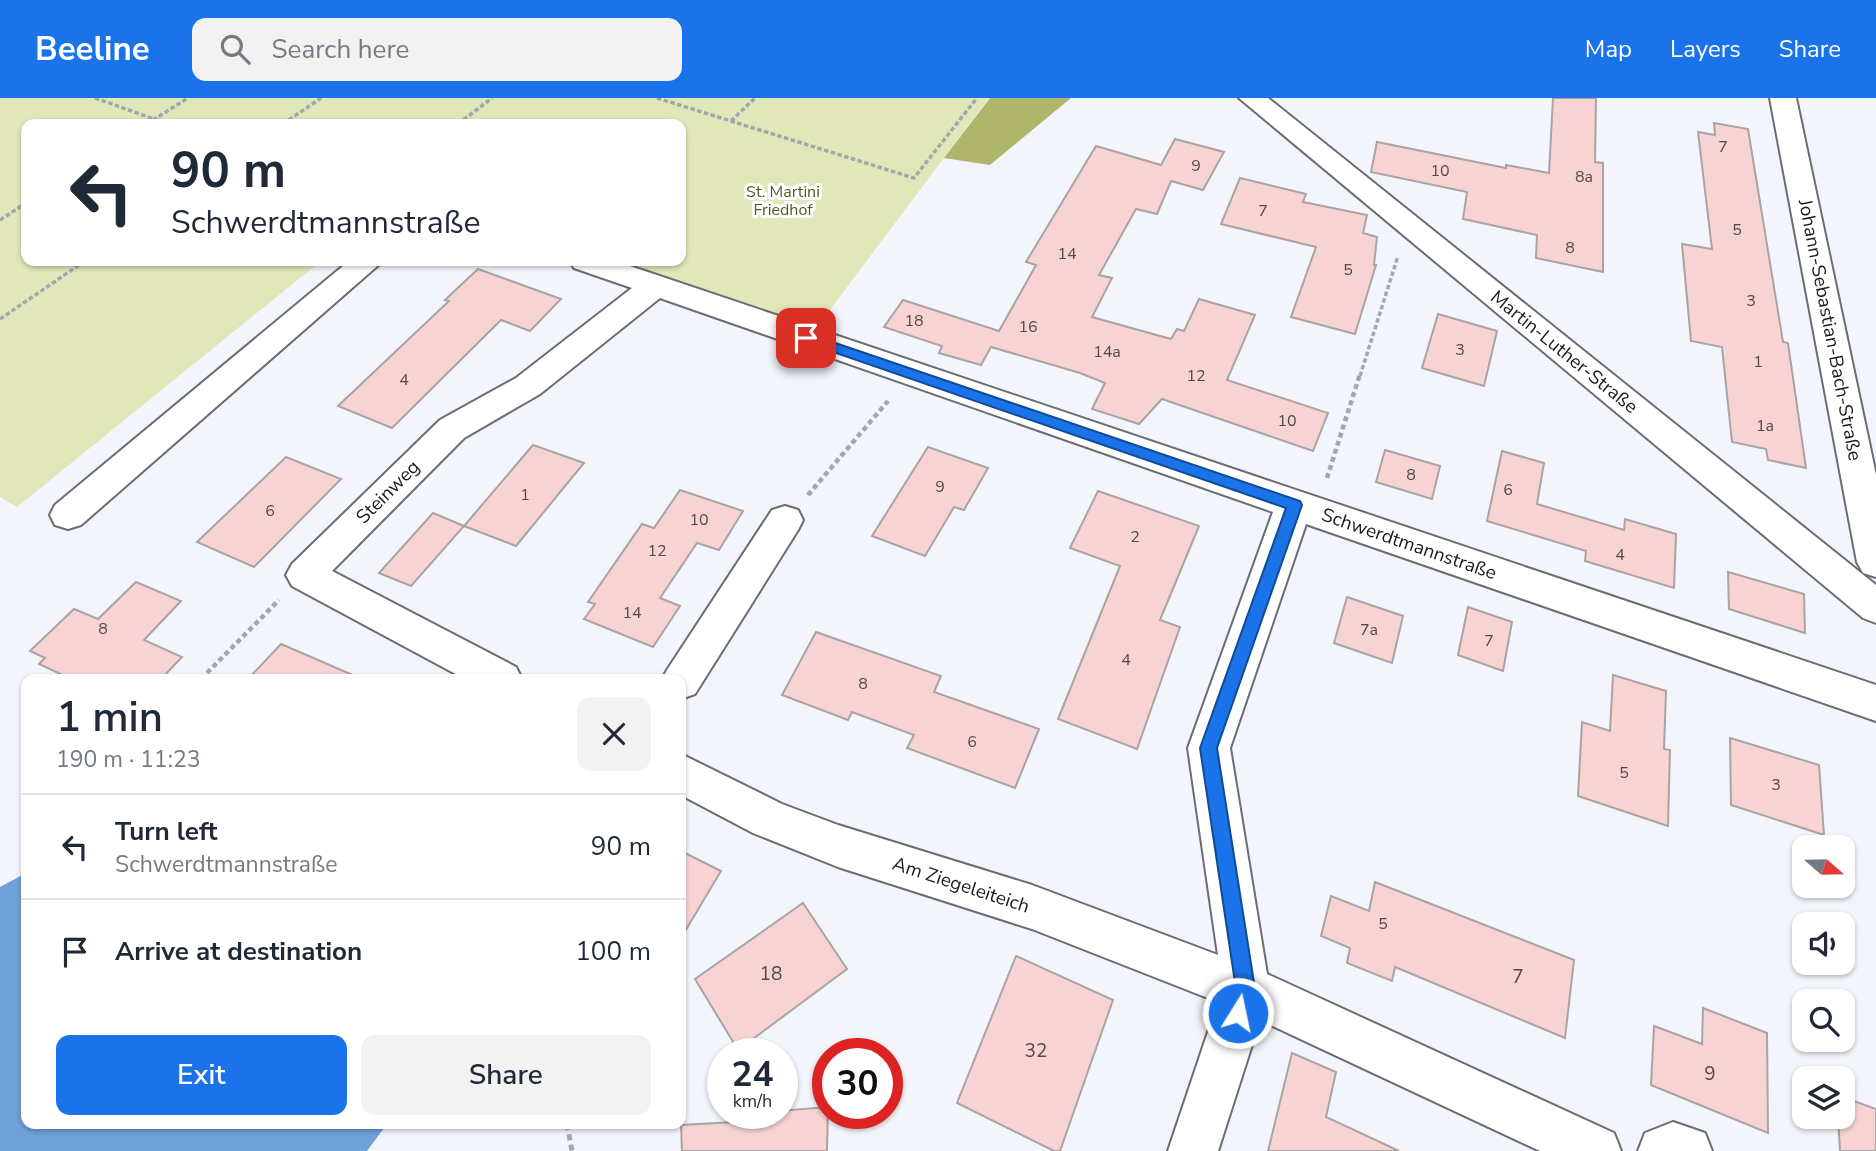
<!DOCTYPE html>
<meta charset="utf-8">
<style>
body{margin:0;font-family:"Nunito Sans",sans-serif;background:#f2f2f3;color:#1f2937;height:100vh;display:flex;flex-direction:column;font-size:26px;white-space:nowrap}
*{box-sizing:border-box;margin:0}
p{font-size:23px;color:#747a83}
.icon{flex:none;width:38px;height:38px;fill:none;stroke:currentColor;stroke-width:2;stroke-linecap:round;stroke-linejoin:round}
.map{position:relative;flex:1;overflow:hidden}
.drawer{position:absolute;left:21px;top:576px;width:665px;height:455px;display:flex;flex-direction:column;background:#fff;border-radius:14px;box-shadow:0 2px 5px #0004}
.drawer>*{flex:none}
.banner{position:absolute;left:21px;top:21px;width:665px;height:147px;border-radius:14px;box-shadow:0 2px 5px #0004;background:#fff;color:#1f2937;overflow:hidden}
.needle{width:46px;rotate:110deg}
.tools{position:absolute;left:1792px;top:737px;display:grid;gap:14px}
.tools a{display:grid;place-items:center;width:63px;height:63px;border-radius:14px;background:#fff;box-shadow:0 2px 5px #0004;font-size:35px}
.speed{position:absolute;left:707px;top:940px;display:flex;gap:14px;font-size:35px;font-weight:700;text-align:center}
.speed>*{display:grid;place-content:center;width:91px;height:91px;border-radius:50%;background:#fff;box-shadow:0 2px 5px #0004;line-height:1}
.speed small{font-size:18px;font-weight:400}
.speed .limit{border:10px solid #d22;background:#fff;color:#111}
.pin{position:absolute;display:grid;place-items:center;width:60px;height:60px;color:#fff;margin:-30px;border-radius:14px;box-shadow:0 4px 10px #0006}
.me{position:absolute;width:77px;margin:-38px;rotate:10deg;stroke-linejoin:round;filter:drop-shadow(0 0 5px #0008)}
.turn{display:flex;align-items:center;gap:24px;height:147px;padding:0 35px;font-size:32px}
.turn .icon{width:91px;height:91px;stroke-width:2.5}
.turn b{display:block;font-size:49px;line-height:60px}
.round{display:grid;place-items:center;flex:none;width:74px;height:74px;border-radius:14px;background:#f2f2f3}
.headline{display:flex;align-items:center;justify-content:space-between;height:119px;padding:0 35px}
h1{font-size:42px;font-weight:600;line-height:52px}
.action{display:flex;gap:14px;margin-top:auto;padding:14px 35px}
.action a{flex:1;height:80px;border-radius:14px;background:#1a73e8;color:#fff;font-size:28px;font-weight:600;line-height:80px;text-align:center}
.action a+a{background:#f2f2f3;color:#1f2937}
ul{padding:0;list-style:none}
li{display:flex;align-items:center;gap:21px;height:105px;padding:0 35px;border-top:2px solid #e0e1e3}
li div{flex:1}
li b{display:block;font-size:26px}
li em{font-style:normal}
header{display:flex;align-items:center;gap:42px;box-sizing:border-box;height:98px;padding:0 35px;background:#1a73e8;color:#fff}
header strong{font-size:33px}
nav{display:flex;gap:38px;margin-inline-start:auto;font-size:24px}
.search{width:490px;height:63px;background:#f2f2f3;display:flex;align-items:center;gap:18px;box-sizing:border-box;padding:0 24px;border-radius:14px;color:#747a83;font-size:26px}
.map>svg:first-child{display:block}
.green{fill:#e2e7b9}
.forest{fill:#afb56a}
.water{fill:#70a0d8}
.building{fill:#f7d4d3;stroke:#aba3a3;stroke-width:2}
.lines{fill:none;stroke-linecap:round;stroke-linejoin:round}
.minor-casing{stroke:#6b6d73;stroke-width:4}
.path-far2{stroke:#a4a6ab;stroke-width:3.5;stroke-dasharray:4.5 2.5;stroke-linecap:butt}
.path-far1{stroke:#a4a6ab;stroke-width:4.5;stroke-dasharray:5 3.5;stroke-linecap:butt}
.path{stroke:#a4a6ab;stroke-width:5;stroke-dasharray:6 4.5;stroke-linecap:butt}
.minor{fill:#fff;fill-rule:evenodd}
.route{fill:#1a73e8;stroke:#114b97;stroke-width:2}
.labels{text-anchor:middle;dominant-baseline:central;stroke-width:6;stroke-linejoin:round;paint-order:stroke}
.number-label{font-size:16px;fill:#51494a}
.far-park-label{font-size:16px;fill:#545720;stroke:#fff}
.street-label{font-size:19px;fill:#1a1b1d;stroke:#fff}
.near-number-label{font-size:19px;fill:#51494a}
</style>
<header>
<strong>Beeline</strong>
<div class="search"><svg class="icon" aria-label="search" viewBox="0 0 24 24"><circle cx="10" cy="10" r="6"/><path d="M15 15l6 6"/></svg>Search here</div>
<nav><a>Map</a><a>Layers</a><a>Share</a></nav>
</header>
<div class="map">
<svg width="1876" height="1053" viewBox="0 0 1876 1053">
<rect width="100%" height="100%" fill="#f3f5fc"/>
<polygon class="green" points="0,0 989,0 817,229 621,163 681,163 681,26 26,26 26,163 321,163 17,409 0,399"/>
<polygon class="forest" points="990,0 1071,0 990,67 944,60"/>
<polygon class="water" points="26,775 26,1026 387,1026 367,1053 0,1053 0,789"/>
<g class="building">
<polygon points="1553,0 1596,0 1595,64 1603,65 1603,174 1536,160 1537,137 1463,121 1467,94 1371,74 1377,44 1506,70 1506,67 1549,75"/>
<polygon points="1714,25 1748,31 1783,244 1788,245 1806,370 1768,362 1766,351 1732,344 1722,249 1691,243 1682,146 1712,151 1698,34 1715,37"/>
<polygon points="1175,41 1224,54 1203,92 1171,83 1157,116 1136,111 1099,177 1112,180 1092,219 1171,241 1177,231 1184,233 1199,201 1255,217 1227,282 1328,315 1313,353 1162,301 1139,326 1092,311 1105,285 1080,275 991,249 981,267 939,255 942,248 884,229 903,202 999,233 1036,167 1026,164 1096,48 1161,67"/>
<polygon points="1240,80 1306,96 1303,104 1367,117 1363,135 1377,139 1374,167 1376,167 1355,236 1291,219 1316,149 1221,126"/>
<polygon points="478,171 561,201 530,233 501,222 392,330 338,308 449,203 445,202"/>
<polygon points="1438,216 1497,233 1484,288 1422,270"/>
<polygon points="533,347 584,365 516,448 464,428"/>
<polygon points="928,349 988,370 964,412 954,409 925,458 872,438"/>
<polygon points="1385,352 1440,368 1432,401 1376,384"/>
<polygon points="1502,353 1544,365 1537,406 1624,432 1625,421 1676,436 1674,490 1585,463 1586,453 1487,423"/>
<polygon points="286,359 341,381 254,469 197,444"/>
<polygon points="680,392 743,413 719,452 697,445 660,500 680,508 653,549 584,521 595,506 588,504 642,426 654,430"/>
<polygon points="1098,393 1199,428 1160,522 1180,529 1137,651 1058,621 1120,468 1070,450"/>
<polygon points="433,415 464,428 411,488 379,475"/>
<polygon points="1728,474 1804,496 1805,535 1729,511"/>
<polygon points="136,484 181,503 144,542 182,559 161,581 71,581 39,566 45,560 30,553 74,511 98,521"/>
<polygon points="1347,499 1403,518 1392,565 1334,545"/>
<polygon points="1468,509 1512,524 1503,573 1458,557"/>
<polygon points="816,534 941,578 934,594 1039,631 1015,690 907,650 914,637 852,614 848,622 782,597"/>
<polygon points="281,546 362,581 248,581"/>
<polygon points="1613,577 1666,593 1664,651 1670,652 1668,728 1578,698 1582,624 1610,633"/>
<polygon points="1730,640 1819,667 1824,737 1731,707"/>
<polygon points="681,753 721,773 681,840"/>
<polygon points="1375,784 1574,862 1565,940 1395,869 1392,883 1347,865 1350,850 1321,838 1331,798 1369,813"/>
<polygon points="803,805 847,871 738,952 695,881"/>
<polygon points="1016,858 1113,902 1060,1053 1054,1053 957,1005"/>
<polygon points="1703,910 1767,935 1768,1035 1651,987 1654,928 1702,946"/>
<polygon points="1292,955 1336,974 1326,1019 1399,1053 1268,1053"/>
<polygon points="1843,999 1876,1011 1876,1053 1840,1053 1838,1018 1843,1018"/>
<polygon points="828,1009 827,1053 682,1053 681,1027 753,1023 753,1015"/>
</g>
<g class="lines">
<g class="minor-casing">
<g id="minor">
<polygon points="1239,0 1268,0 1876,487 1876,525 1863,520"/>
<polygon points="1770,0 1796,0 1876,377 1876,479 1863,475 1857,464"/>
<polygon points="349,163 383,163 81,427 68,431 55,427 50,417 55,407"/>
<polygon points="570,163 615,163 1876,587 1876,623 1306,426 1230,650 1267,876 1614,1035 1621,1053 1540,1053 1260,922 1218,1053 1168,1053 1218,904 1032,831 838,769 753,735 681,697 681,656 782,706 838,727 1032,787 1218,857 1188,650 1273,414 660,200 540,296 464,340 332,473 516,569 522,581 465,581 292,488 286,477 292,466 440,322 516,280 632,190 574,170"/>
<polygon points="785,408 798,412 803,422 798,432 695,596 681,601 681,581 662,581 667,572 772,412"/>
<polygon points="1673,1024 1705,1035 1712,1053 1638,1053 1645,1035"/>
</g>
</g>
<g class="path-far2">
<polyline points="95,0 168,26"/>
<polyline points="657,0 914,80 977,0"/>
<polyline points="731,23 755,0"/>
<polyline points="147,26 188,0"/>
<polyline points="283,26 321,0"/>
<polyline points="458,26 492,0"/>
<polyline points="0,122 26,105"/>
<polyline points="0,221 85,163"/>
<polyline points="1360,278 1398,158"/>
</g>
<g class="path-far1">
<polyline points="1327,380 1360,276"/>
<polyline points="808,397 888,303"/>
<polyline points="201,581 279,502"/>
</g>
<polyline class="path" points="567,1026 572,1053"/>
<use href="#minor" class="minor"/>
</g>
<polygon class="route" points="806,235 1300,403 1302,407 1217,650 1255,891 1245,922 1238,924 1231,922 1228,915 1236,891 1200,650 1286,410 801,243 799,240"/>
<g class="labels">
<g class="number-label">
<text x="1723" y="49">7</text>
<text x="1196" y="68">9</text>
<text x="1440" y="73">10</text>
<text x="1584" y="79">8a</text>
<text x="1263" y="113">7</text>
<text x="1737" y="132">5</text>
<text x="1570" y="150">8</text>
<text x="1067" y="156">14</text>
<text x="1348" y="172">5</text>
<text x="1751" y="203">3</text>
<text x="914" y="223">18</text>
<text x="1028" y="229">16</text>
<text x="1460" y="252">3</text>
<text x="1107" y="254">14a</text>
<text x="1758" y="264">1</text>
<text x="1196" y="278">12</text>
<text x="404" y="282">4</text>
<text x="1287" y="323">10</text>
<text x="1765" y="328">1a</text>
<text x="1411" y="377">8</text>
<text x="940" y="389">9</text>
<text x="1508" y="392">6</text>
<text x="525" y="397">1</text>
<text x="270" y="413">6</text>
<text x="699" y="422">10</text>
<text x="1135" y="439">2</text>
<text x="657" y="453">12</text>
<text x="1620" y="457">4</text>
<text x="632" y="515">14</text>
<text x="103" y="531">8</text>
<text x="1369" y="532">7a</text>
<text x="1489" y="543">7</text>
<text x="1126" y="562">4</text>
<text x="863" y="586">8</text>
<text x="972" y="644">6</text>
<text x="1624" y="675">5</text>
<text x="1776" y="687">3</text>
<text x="1383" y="826">5</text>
</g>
<g class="far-park-label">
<text x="783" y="94">St. Martini<tspan x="783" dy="18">Friedhof</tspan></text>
</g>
<g class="street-label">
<text transform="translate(1830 232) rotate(79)">Johann-Sebastian-Bach-Straße</text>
<text transform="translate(1564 254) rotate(39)">Martin-Luther-Straße</text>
<text transform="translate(388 394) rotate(-45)">Steinweg</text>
<text transform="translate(1409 446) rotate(19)">Schwerdtmannstraße</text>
<text transform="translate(961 787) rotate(18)">Am Ziegeleiteich</text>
</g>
<g class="near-number-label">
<text x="771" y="876">18</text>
<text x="1518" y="879">7</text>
<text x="1036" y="953">32</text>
<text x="1710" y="976">9</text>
</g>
</g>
</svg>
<div class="tools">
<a><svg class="needle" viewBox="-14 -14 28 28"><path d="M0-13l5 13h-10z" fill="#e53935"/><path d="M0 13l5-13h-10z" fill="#747a83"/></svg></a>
<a><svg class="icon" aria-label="sound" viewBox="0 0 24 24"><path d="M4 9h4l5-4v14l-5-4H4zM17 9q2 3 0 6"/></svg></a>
<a><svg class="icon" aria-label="search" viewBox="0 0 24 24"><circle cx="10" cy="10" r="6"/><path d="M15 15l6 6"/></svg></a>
<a><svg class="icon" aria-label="layers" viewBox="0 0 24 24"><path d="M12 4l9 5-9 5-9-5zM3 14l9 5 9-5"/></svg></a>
</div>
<div class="speed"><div>24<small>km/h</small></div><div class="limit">30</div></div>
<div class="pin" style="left:806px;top:240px;background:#d93025"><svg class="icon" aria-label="arrive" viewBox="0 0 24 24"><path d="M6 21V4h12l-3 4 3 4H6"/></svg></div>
<svg class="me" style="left:1238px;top:915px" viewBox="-20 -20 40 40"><circle r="17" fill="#1a73e8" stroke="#fff" stroke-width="3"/><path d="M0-11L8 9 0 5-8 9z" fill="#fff"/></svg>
<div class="banner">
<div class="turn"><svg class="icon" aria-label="left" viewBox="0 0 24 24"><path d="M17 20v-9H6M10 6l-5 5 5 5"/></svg><div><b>90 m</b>Schwerdtmannstraße</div></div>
</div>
<section class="drawer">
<div class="headline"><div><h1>1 min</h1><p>190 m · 11:23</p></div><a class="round"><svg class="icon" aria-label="close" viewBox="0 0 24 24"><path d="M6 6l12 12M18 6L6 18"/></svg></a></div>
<ul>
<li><svg class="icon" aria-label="left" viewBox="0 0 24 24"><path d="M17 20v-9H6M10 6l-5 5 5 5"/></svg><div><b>Turn left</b><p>Schwerdtmannstraße</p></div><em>90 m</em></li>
<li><svg class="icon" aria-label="arrive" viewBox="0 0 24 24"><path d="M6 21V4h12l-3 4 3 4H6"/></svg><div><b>Arrive at destination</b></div><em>100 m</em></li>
</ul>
<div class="action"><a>Exit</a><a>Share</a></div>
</section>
</div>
